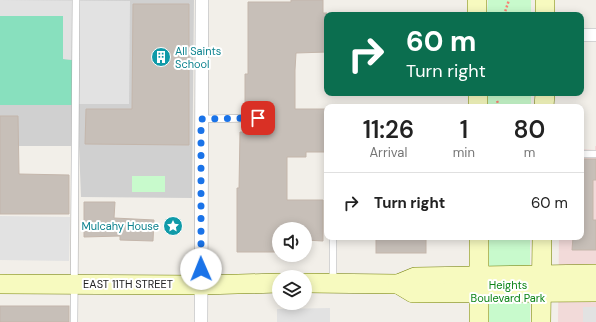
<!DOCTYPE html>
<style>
body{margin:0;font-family:"DM Sans",sans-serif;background:#f6f6f6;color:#222;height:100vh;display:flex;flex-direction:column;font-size:15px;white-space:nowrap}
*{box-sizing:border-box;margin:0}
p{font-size:13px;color:#767676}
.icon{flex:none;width:22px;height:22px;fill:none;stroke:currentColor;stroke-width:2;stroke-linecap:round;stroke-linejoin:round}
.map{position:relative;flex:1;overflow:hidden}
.panel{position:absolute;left:324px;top:104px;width:260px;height:136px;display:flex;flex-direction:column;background:#fff;border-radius:8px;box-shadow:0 2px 10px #0003}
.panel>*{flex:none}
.hud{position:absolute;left:324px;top:12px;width:260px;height:84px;border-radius:8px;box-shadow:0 2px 10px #0003;background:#0b6e4f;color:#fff;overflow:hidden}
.buttons{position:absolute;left:272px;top:222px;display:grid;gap:8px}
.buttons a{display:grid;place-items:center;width:40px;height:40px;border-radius:50%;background:#fff;box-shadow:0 2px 10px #0003;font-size:20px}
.pin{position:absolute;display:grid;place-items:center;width:34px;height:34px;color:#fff;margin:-17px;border-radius:8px;box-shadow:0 2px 6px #0006}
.me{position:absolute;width:44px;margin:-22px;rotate:359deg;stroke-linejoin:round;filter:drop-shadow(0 0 3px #0008)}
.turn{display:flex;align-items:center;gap:14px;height:84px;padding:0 16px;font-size:18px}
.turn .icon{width:52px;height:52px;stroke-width:2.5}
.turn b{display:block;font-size:28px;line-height:34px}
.eta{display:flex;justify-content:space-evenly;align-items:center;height:68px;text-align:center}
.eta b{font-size:24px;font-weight:600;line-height:28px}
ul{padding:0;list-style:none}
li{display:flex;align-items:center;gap:12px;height:60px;padding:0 16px;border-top:1px solid #e0e0e0}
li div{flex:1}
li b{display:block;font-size:15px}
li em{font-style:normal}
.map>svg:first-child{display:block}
.commercial{fill:#f2dad9}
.religious{fill:#d0d0d0}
.park{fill:#c8facc}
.pitch{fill:#88e0be}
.parking{fill:#e2e2e2}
.building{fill:#c7bfb8;stroke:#c4b6ab}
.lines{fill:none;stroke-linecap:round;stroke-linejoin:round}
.lane-casing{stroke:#a9a9a9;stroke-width:8}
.street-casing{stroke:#a9a9a9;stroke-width:14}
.secondary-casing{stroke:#707d05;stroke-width:20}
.path{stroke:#fa8072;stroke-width:2.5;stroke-dasharray:2 2;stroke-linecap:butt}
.lane{stroke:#fff;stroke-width:7}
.street{stroke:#fff;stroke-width:13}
.secondary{stroke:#f7fabf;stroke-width:19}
.route{stroke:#1a73e8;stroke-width:7;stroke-dasharray:0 12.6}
.labels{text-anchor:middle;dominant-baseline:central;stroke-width:4;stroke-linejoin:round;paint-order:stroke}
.culture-label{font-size:11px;fill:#0d838f;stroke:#fff;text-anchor:start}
.street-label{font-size:11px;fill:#222;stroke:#fff}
.park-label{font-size:11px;fill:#0c8416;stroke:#fff}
</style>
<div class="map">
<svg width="596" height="322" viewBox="0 0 596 322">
<rect width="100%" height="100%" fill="#f2efe9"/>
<polygon class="commercial" points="595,146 596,146 596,322 558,322 559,237 581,237 581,149 595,150"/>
<polygon class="religious" points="0,0 194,0 192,198 81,197 79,146 0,146"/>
<g class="park">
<polygon points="488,0 531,0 531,15 487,15"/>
<rect x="487" y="93" width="44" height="14"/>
<rect x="132" y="176" width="33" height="16"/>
<polygon points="486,237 530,237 530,322 487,322"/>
</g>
<polygon class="pitch" points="0,16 63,16 63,59 73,60 73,105 0,105"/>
<g class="parking">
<polygon points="0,0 130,1 129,104 73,104 73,60 63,59 63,16 0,16"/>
<polygon points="0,216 70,217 69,261 0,260"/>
<rect x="583" y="307" width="13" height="15"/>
<polygon points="330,308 330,322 277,322 277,309"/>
</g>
<g class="building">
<polygon points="291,0 323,0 323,13 327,13 327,52 296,53 295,70 295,109 327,109 326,152 306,152 306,157 287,157 287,200 323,200 323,241 305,240 305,229 279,229 279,240 275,240 275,252 237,252 237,188 239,188 240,132 255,132 254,123 260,122 262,118 260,114 254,113 254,105 245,105 245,74 248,74 248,2 291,2"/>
<polygon points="133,4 189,4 189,145 85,144 86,109 132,109"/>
<polygon points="0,116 18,116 19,174 69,175 69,214 0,214"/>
<polygon points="581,159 596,159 596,180 593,180 593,220 596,220 596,250 572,250 573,237 581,237"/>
<polygon points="84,202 115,202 114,218 154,220 153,241 120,240 120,236 84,237"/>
<rect x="376" y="237" width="50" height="16"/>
<rect x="0" y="306" width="69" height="16"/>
</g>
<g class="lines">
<g class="lane-casing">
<g id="lane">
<polyline points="201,119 257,118"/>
<polyline points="581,154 596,154"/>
<polyline points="333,282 333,237"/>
<polyline points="74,322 76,0"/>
</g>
</g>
<g class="street-casing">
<g id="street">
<polyline points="581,35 596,35"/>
<polyline points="201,322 202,0"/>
</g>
</g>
<g class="secondary-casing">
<g id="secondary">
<polyline points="477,0 477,15"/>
<polyline points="545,0 545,15"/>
<polyline points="478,93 478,107"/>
<polyline points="544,107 545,93"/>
<polyline points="479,237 479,322"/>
<polyline points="305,283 398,284 415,277 596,274"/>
<polyline points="0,284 201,285 279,283"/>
<polyline points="398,284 413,293 596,292"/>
<polyline points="541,322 542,237"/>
</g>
</g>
<g class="path">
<polyline points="504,15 509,0"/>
<polyline points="497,101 500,107"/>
</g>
<use href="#lane" class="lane"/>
<use href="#street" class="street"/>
<use href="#secondary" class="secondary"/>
</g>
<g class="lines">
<polyline class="route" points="201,269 201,119 258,118"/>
</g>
<defs>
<g id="building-disc" transform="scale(1)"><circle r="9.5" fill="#0f9aa8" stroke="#fff"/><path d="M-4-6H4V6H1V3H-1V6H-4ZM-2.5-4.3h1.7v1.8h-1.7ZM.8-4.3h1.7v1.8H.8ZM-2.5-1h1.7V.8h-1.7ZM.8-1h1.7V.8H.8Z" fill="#fff"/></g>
<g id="sight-disc" transform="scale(1)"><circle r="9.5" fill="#0f9aa8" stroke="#fff"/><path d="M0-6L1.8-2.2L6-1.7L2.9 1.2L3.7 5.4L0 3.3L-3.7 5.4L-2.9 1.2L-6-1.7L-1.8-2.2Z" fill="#fff"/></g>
</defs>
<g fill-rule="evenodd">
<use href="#building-disc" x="161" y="57"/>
<use href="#sight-disc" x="173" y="226"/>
</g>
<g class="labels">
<g class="culture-label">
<text x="175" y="51">All Saints<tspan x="175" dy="13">School</tspan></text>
<text x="159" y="226" text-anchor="end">Mulcahy House</text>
</g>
<g class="street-label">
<text x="128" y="284">EAST 11TH STREET</text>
</g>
<g class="park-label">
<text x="508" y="285">Heights<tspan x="508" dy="13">Boulevard Park</tspan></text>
</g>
</g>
</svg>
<div class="buttons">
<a><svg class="icon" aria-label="sound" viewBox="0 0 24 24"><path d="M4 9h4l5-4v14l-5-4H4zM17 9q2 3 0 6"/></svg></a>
<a><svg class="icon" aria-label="layers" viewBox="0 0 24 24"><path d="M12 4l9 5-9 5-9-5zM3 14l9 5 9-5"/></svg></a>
</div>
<div class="pin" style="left:258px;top:118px;background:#d93025"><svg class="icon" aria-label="arrive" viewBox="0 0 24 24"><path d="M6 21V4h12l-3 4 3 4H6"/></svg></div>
<svg class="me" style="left:201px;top:269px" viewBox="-20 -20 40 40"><circle r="19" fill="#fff"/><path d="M0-13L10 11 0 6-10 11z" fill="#1a73e8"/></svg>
<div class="hud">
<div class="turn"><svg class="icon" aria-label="right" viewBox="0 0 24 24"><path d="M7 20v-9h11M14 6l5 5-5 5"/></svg><div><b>60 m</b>Turn right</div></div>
</div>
<section class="panel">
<div class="eta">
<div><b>11:26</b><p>Arrival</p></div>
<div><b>1</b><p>min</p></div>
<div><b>80</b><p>m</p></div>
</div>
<ul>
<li><svg class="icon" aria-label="right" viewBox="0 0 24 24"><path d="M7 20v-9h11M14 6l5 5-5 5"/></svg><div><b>Turn right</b></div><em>60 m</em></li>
</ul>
</section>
</div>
